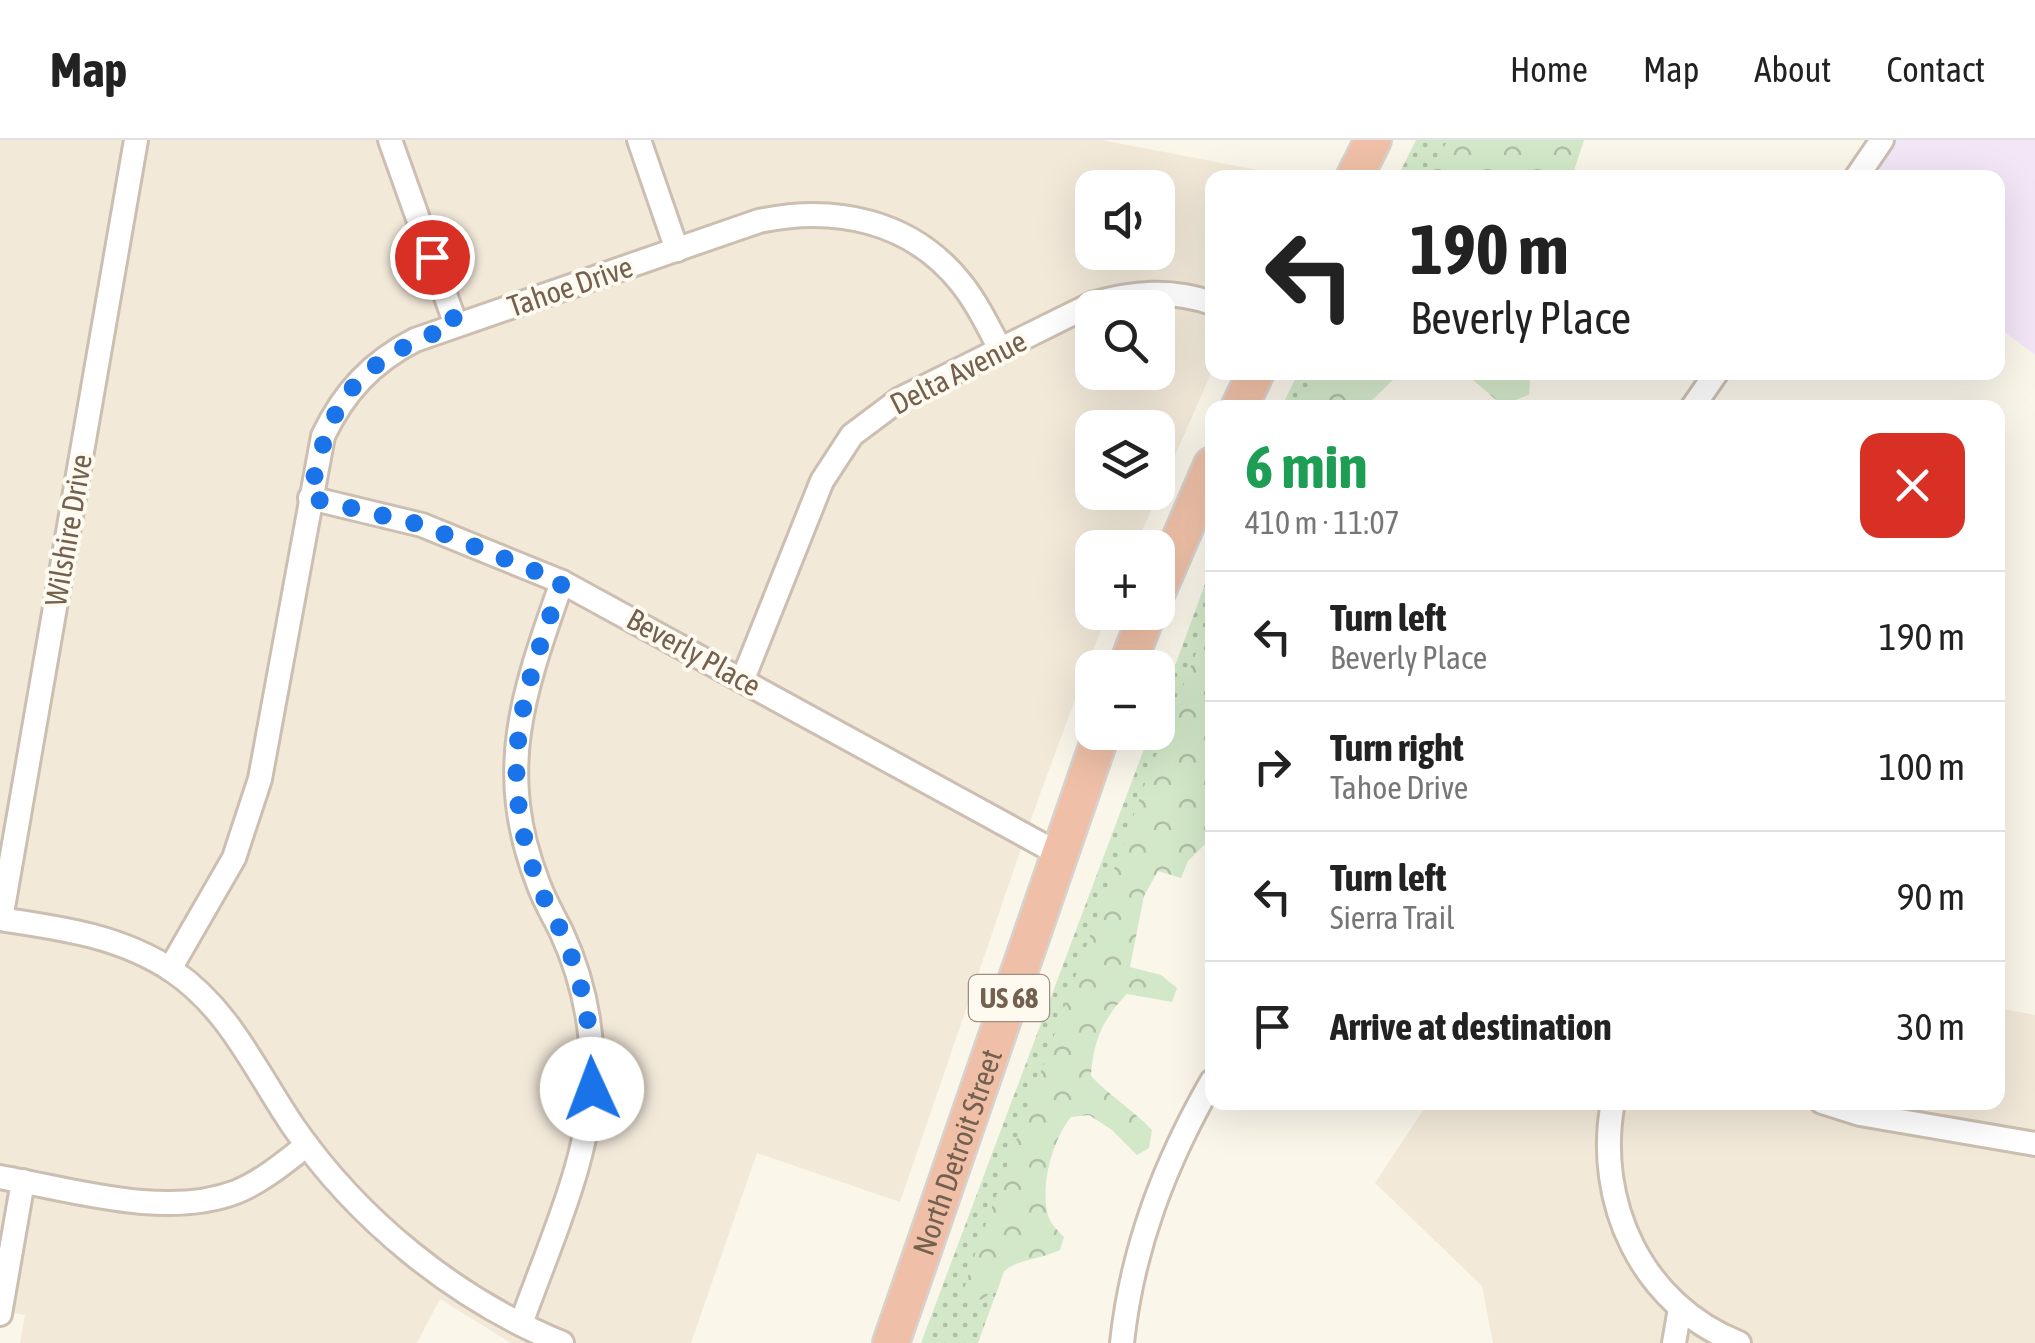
<!DOCTYPE html>
<meta charset="utf-8">
<style>
body{margin:0;font-family:"Asap Condensed",sans-serif;background:#f6f6f6;color:#222;height:100vh;display:flex;flex-direction:column;font-size:38px;white-space:nowrap}
*{box-sizing:border-box;margin:0}
p{font-size:32px;color:#767676}
.icon{flex:none;width:55px;height:55px;fill:none;stroke:currentColor;stroke-width:2;stroke-linecap:round;stroke-linejoin:round}
.map{position:relative;flex:1;overflow:hidden}
.side{position:absolute;left:1205px;top:260px;width:800px;height:710px;display:flex;flex-direction:column;background:#fff;border-radius:20px;box-shadow:0 10px 40px #0002}
.side>*{flex:none}
.hud{position:absolute;left:1205px;top:30px;width:800px;height:210px;border-radius:20px;box-shadow:0 10px 40px #0002;background:#fff;color:#222;overflow:hidden}
.buttons{position:absolute;left:1075px;top:30px;display:grid;gap:20px}
.buttons a{display:grid;place-items:center;width:100px;height:100px;border-radius:20px;background:#fff;box-shadow:0 10px 40px #0002;font-size:50px}
.pin{position:absolute;display:grid;place-items:center;width:85px;height:85px;color:#fff;margin:-42px;border:5px solid #fff;border-radius:50%;box-shadow:0 2px 10px #0007}
.me{position:absolute;width:110px;margin:-55px;rotate:358deg;stroke-linejoin:round;filter:drop-shadow(0 0 8px #0008)}
.turn{display:flex;align-items:center;gap:35px;height:210px;padding:0 40px;font-size:45px}
.turn .icon{width:130px;height:130px;stroke-width:2.5}
.turn b{display:block;font-size:70px;line-height:85px}
.round{display:grid;place-items:center;flex:none;width:105px;height:105px;border-radius:20px;background:#f6f6f6}
.head{display:flex;align-items:center;justify-content:space-between;height:170px;padding:0 40px}
h1{font-size:60px;font-weight:700;line-height:75px;color:#1e9e55}
ul{padding:0;list-style:none}
li{display:flex;align-items:center;gap:30px;height:130px;padding:0 40px;border-top:2px solid #e0e0e0}
li div{flex:1}
li b{display:block;font-size:38px}
li em{font-style:normal}
header{display:flex;align-items:center;gap:60px;box-sizing:border-box;height:140px;padding:0 50px;background:#fff;border-bottom:2px solid #e0e0e0}
header strong{font-size:48px}
nav{display:flex;gap:55px;margin-inline-start:auto;font-size:35px}
.map>svg:first-child{display:block}
.residential{fill:#f2e9d9;fill-rule:evenodd}
.education{fill:#f3e6f7}
.grass{fill:url(#grass-dots)}
.forest{fill:url(#forest-crowns)}
.lines{fill:none;stroke-linecap:round;stroke-linejoin:round}
.minor-casing{stroke:#ccbfb1;stroke-width:28}
.highway-casing{stroke:#d8d2ce;stroke-width:40}
.minor{stroke:#fff;stroke-width:22}
.highway{stroke:#efc0a7;stroke-width:35}
.route{stroke:#1a73e8;stroke-width:18;stroke-dasharray:0 32.4}
.labels{text-anchor:middle;dominant-baseline:central;stroke-width:8;stroke-linejoin:round;paint-order:stroke}
.shield{fill:#fefaf0;stroke:#9d8e7f;stroke-width:2.5}
.shield-label{font-size:28px;font-weight:bold;fill:#73604f}
.street-label{font-size:30px;fill:#73604f;stroke:#fefaf0}
</style>
<header>
<strong>Map</strong>
<nav><a>Home</a><a>Map</a><a>About</a><a>Contact</a></nav>
</header>
<div class="map">
<svg width="2035" height="1203" viewBox="0 0 2035 1203">
<defs>
<pattern id="grass-dots" width="8" height="8" patternUnits="userSpaceOnUse" patternTransform="scale(2.5)"><rect width="8" height="8" fill="#d3e8c9"/><path d="M2 2h.1M6 6h.1" fill="none" stroke="#b0bfa6" stroke-width="1.8" stroke-linecap="round"/></pattern>
<pattern id="forest-crowns" width="20" height="18" patternUnits="userSpaceOnUse" patternTransform="scale(2.5)"><rect width="20" height="18" fill="#d3e8c9"/><path d="M2 6a3 3 0 1 1 6 0M12 15a3 3 0 1 1 6 0" fill="none" stroke="#b0bfa6"/></pattern>
</defs>
<rect width="100%" height="100%" fill="#fbf6ea"/>
<g class="residential">
<path d="M0,0H1102L1294,37L1212,38V231L1135,407L1092,408V472L1107,473L1035,668L900,1062L757,1013L691,1203H511L440,1159L417,1203H20L25,1175L0,1171ZM1092,48H1158V112H1092ZM1092,168H1158V232H1092ZM1092,288H1158V352H1092Z"/>
<polygon points="1998,868 2035,875 2035,1203 1493,1203 1482,1146 1375,1043 1428,963 1998,962"/>
</g>
<polygon class="education" points="1882,0 2035,0 2035,215 1998,187 1998,38 1856,38"/>
<g class="grass">
<polygon points="1416,0 1480,0 1460,37 1397,38"/>
<polygon points="1298,233 1359,233 1342,267 1281,268"/>
<polygon points="1212,425 1212,562 978,1203 921,1203 1150,593 1158,592 1158,572"/>
</g>
<g class="forest">
<polygon points="1448,0 1584,0 1572,37 1426,37"/>
<polygon points="1324,232 1400,232 1400,233 1365,267 1305,267"/>
<polygon points="1465,233 1521,233 1530,241 1529,255 1502,265"/>
<path d="M1212,472V705L1206,703L1188,721L1181,738L1158,731L1144,756L1130,827L1161,835L1177,848L1172,862L1127,854C1103,878 1093,902 1091,936C1110,956 1133,970 1152,990L1149,1008L1137,1015L1112,990L1089,975L1071,977C1052,1000 1039,1049 1049,1078C1052,1085 1059,1092 1064,1097L1060,1110C1020,1127 1008,1114 986,1158L972,1162L963,1153L973,1120L1146,641Z"/>
</g>
<g class="lines">
<g class="minor-casing">
<g id="minor">
<polyline points="390,0 456,185"/>
<polyline points="639,0 677,110"/>
<polyline points="1856,38 1882,0"/>
<polyline points="1692,268 1717,232"/>
<polyline points="310,358 422,385 562,442 1059,714"/>
<path d="M743,539L822,341L852,295L900,259L1092,164C1133,152 1172,149 1212,163"/>
<path d="M0,779C61,788 121,796 173,831C230,870 255,930 293,986C358,1080 455,1159 562,1203"/>
<polyline points="1,779 136,0"/>
<path d="M170,829L234,718L260,639L323,296C344,252 372,222 415,200L759,81C834,65 911,80 961,143C977,163 988,186 1000,209"/>
<path d="M1613,962C1594,1062 1642,1165 1739,1203"/>
<polyline points="1822,962 1860,974 2035,1004"/>
<path d="M0,1037C73,1050 166,1079 236,1052C263,1041 285,1022 307,1005"/>
<polyline points="0,1174 23,1041"/>
<path d="M521,1184C550,1101 594,1012 592,923C591,877 580,832 561,791C553,775 544,760 538,743C494,630 524,550 562,442"/>
<path d="M1122,1203C1132,1108 1165,1023 1212,941"/>
<polyline points="1674,1203 1680,1168"/>
</g>
</g>
<g class="highway-casing">
<g id="highway">
<polyline points="1354,38 1373,0"/>
<polyline points="1239,268 1256,232"/>
<polyline points="1158,450 1212,325"/>
<polyline points="1126,528 1148,472"/>
<path id="s1" d="M891,1203L1102,592"/>
</g>
</g>
<use href="#minor" class="minor"/>
<use href="#highway" class="highway"/>
</g>
<g class="lines">
<path class="route" d="M432,117L456,185C358,220 329,257 310,358L422,385L562,442C524,551 496,623 536,738C542,757 553,774 562,793C584,843 593,894 592,949"/>
</g>
<g class="labels">
<rect class="shield" x="969" y="835" width="80" height="46" rx="8"/>
<g class="shield-label">
<text x="1009" y="858">US 68</text>
</g>
<g class="street-label">
<text transform="translate(570 146) rotate(-19)">Tahoe Drive</text>
<text transform="translate(958 232) rotate(-27)">Delta Avenue</text>
<text transform="translate(68 390) rotate(-80)">Wilshire Drive</text>
<text transform="translate(694 512) rotate(29)">Beverly Place</text>
<text stroke="none"><textPath href="#s1" startOffset="202">North Detroit Street</textPath></text>
</g>
</g>
</svg>
<div class="buttons">
<a><svg class="icon" aria-label="sound" viewBox="0 0 24 24"><path d="M4 9h4l5-4v14l-5-4H4zM17 9q2 3 0 6"/></svg></a>
<a><svg class="icon" aria-label="search" viewBox="0 0 24 24"><circle cx="10" cy="10" r="6"/><path d="M15 15l6 6"/></svg></a>
<a><svg class="icon" aria-label="layers" viewBox="0 0 24 24"><path d="M12 4l9 5-9 5-9-5zM3 14l9 5 9-5"/></svg></a>
<a>+</a>
<a>−</a>
</div>
<div class="pin" style="left:432px;top:117px;background:#d93025"><svg class="icon" aria-label="arrive" viewBox="0 0 24 24"><path d="M6 21V4h12l-3 4 3 4H6"/></svg></div>
<svg class="me" style="left:592px;top:949px" viewBox="-20 -20 40 40"><circle r="19" fill="#fff"/><path d="M0-13L10 11 0 6-10 11z" fill="#1a73e8"/></svg>
<div class="hud">
<div class="turn"><svg class="icon" aria-label="left" viewBox="0 0 24 24"><path d="M17 20v-9H6M10 6l-5 5 5 5"/></svg><div><b>190 m</b>Beverly Place</div></div>
</div>
<section class="side">
<div class="head"><div><h1>6 min</h1><p>410 m · 11:07</p></div><a class="round" style="background:#d93025;color:#fff"><svg class="icon" aria-label="close" viewBox="0 0 24 24"><path d="M6 6l12 12M18 6L6 18"/></svg></a></div>
<ul>
<li><svg class="icon" aria-label="left" viewBox="0 0 24 24"><path d="M17 20v-9H6M10 6l-5 5 5 5"/></svg><div><b>Turn left</b><p>Beverly Place</p></div><em>190 m</em></li>
<li><svg class="icon" aria-label="right" viewBox="0 0 24 24"><path d="M7 20v-9h11M14 6l5 5-5 5"/></svg><div><b>Turn right</b><p>Tahoe Drive</p></div><em>100 m</em></li>
<li><svg class="icon" aria-label="left" viewBox="0 0 24 24"><path d="M17 20v-9H6M10 6l-5 5 5 5"/></svg><div><b>Turn left</b><p>Sierra Trail</p></div><em>90 m</em></li>
<li><svg class="icon" aria-label="arrive" viewBox="0 0 24 24"><path d="M6 21V4h12l-3 4 3 4H6"/></svg><div><b>Arrive at destination</b></div><em>30 m</em></li>
</ul>
</section>
</div>
